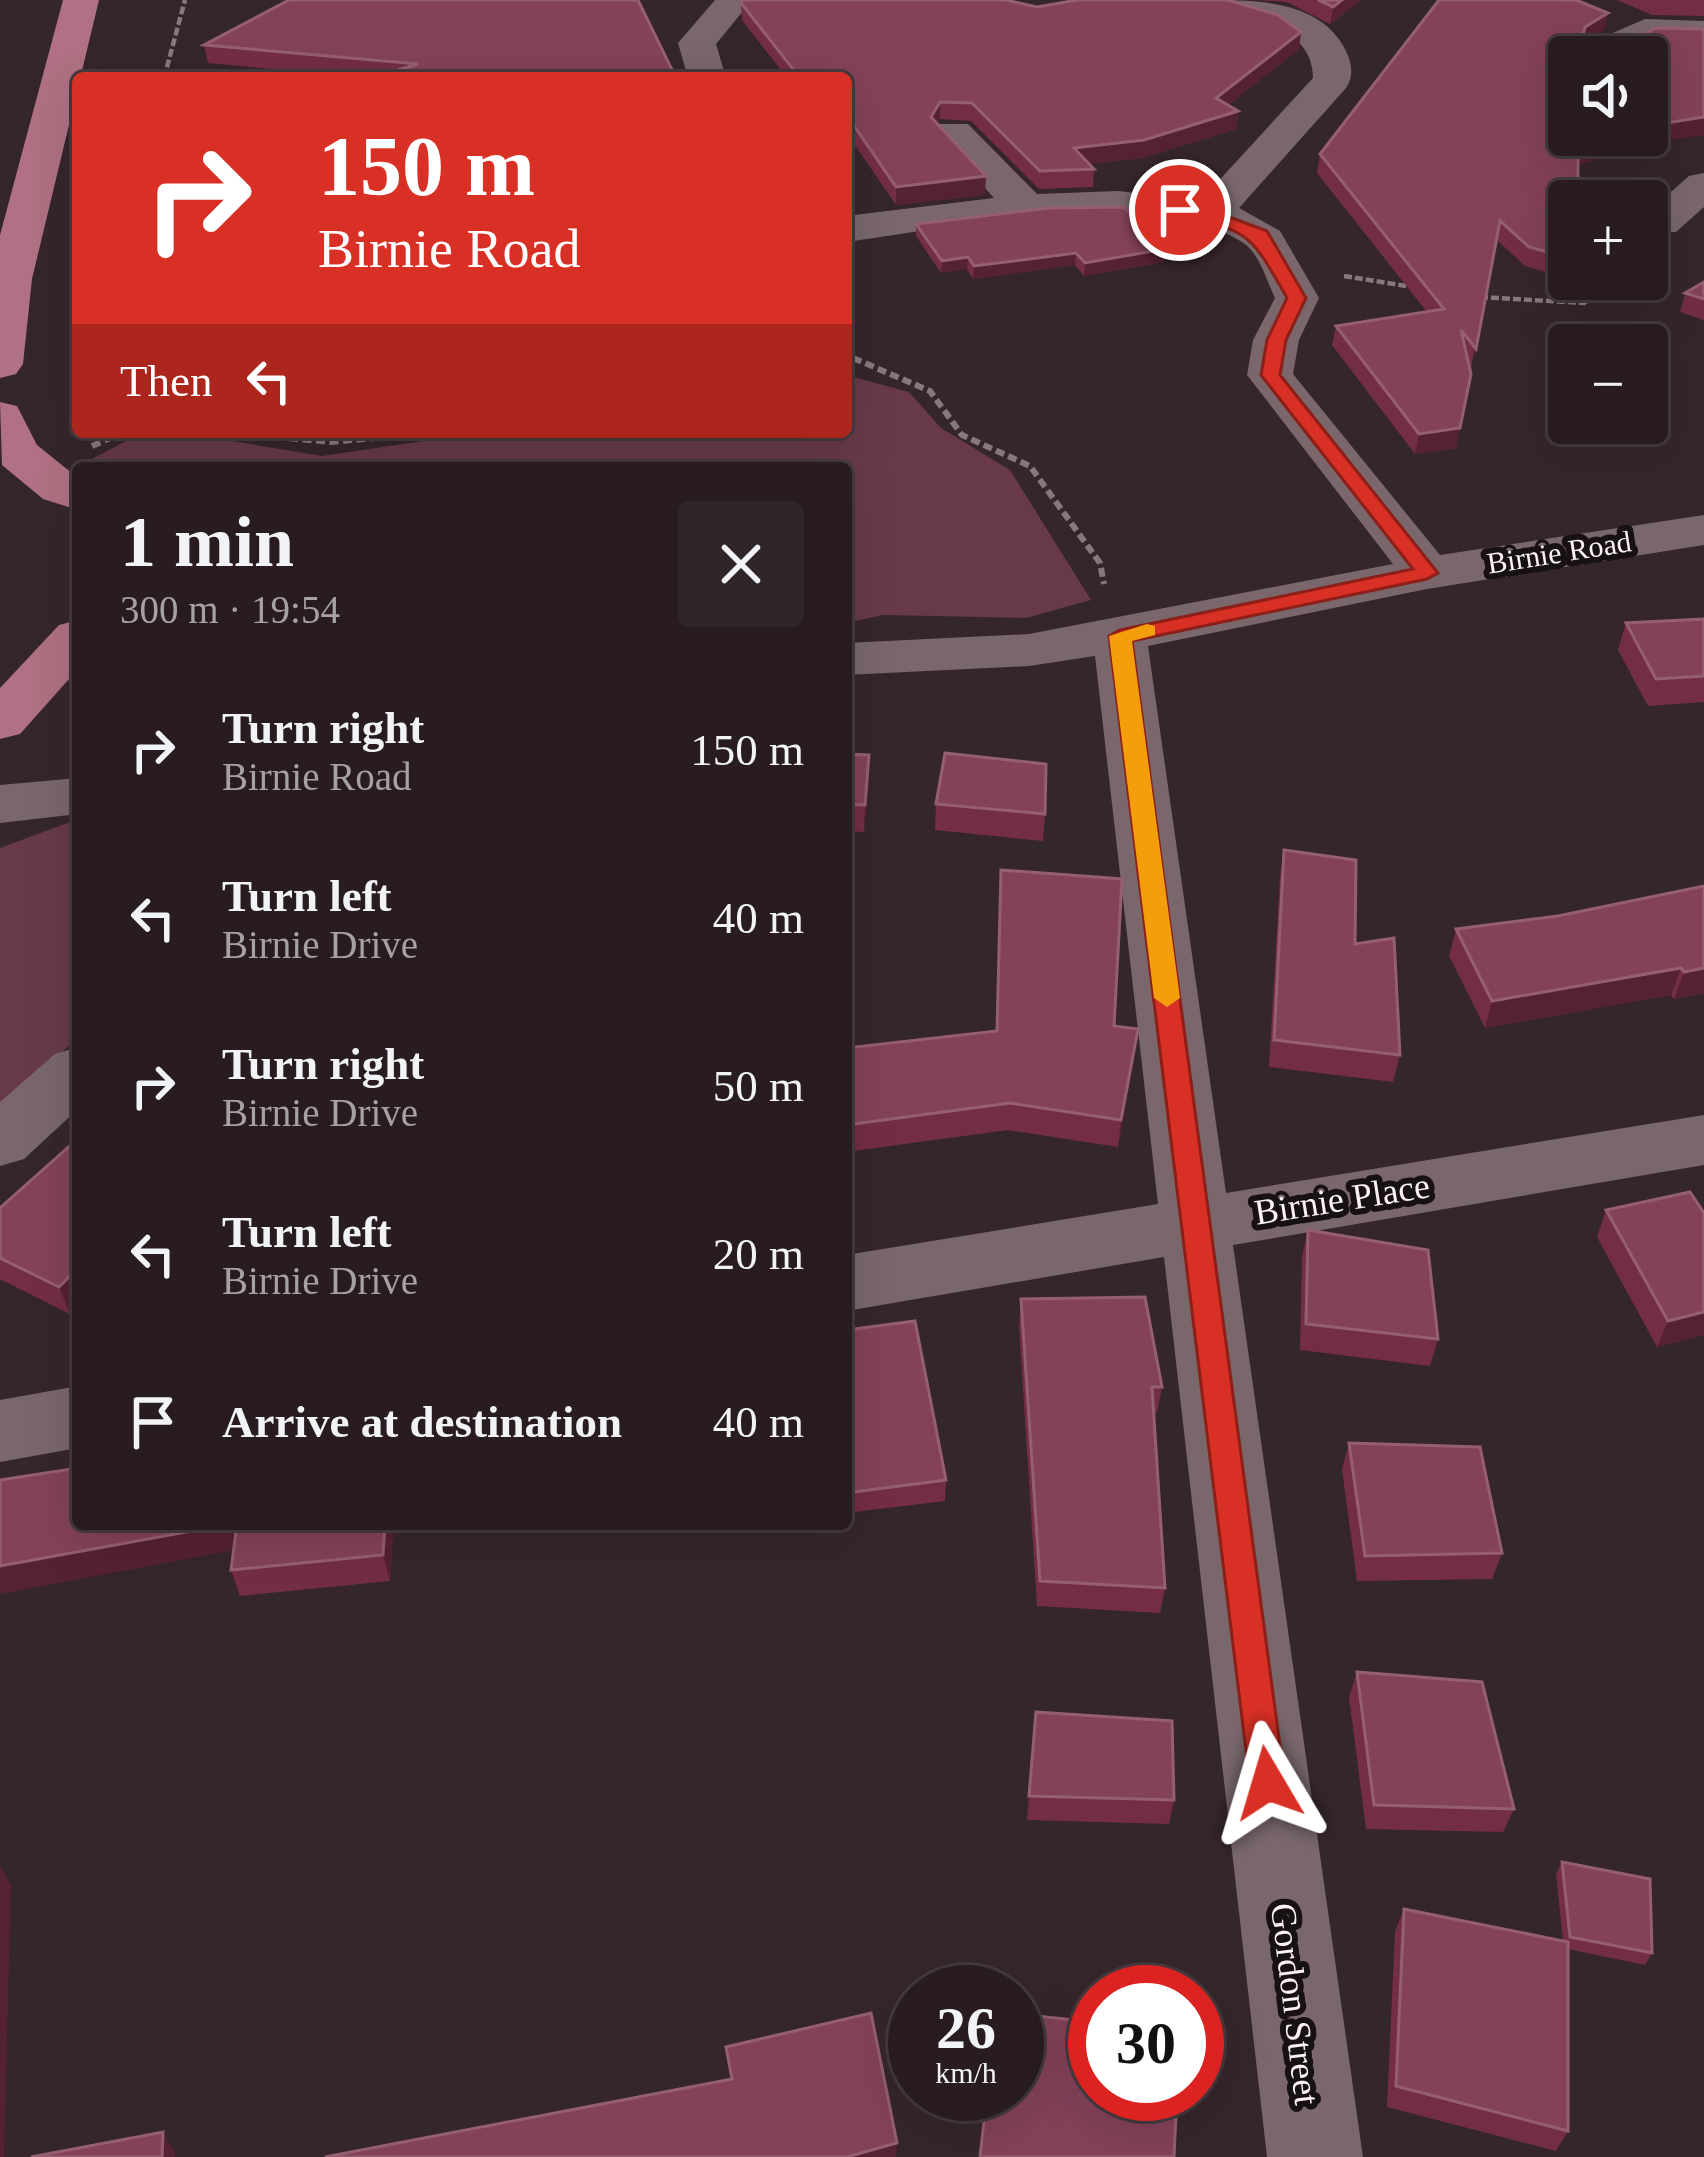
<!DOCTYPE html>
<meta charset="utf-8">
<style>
body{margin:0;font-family:Georgia,serif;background:#302529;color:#f1f3f6;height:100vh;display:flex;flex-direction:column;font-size:45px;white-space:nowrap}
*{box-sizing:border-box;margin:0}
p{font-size:39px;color:#a5a1a5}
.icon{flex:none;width:66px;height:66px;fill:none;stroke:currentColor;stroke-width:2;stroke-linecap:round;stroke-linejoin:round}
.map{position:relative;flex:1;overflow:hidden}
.details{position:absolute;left:72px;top:462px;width:780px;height:1068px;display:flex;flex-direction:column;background:#281c20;border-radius:12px;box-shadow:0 12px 48px #0002,0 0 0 3px #443a3e}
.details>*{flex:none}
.top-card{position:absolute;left:72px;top:72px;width:780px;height:366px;border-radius:12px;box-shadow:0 12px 48px #0002,0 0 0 3px #443a3e;background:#d93025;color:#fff;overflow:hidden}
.controls{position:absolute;left:1548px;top:36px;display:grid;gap:24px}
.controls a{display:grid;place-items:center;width:120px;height:120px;border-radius:12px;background:#281c20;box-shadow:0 12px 48px #0002,0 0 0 3px #443a3e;font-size:60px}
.speed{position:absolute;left:888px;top:1965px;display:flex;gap:24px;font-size:60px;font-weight:700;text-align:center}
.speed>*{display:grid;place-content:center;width:156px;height:156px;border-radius:50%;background:#281c20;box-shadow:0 12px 48px #0002,0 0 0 3px #443a3e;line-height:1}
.speed small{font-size:30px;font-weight:400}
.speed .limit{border:18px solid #d22;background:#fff;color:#111}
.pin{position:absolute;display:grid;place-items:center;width:102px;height:102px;color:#fff;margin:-51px;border:6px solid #fff;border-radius:50%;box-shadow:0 3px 12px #0007}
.me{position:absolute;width:132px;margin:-66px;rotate:353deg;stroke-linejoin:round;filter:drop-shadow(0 0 9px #0008)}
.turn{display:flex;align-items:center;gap:42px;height:252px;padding:0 48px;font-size:54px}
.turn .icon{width:156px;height:156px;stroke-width:2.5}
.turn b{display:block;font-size:84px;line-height:102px}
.then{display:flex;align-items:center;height:114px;padding:0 48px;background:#0003;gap:24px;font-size:45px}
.round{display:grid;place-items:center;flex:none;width:126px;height:126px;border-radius:12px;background:#302529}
.head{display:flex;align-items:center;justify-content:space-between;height:204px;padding:0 48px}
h1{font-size:72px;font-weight:700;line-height:90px}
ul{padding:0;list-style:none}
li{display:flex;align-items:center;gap:36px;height:168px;padding:0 48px}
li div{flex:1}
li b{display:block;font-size:45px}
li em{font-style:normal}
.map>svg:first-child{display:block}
.green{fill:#683a48}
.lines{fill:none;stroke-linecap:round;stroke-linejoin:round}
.path-far1{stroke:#86797c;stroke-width:4.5;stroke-dasharray:8 3;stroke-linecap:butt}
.path{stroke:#86797c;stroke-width:6;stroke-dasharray:9 4.5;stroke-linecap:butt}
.minor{fill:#79676b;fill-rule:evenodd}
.major{fill:#af7183;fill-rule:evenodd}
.wall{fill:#742d47}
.shaded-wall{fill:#552134}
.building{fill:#83425a;stroke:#965e72;stroke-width:3}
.route{fill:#d93025;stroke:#8d1f18;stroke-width:3}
.slow{fill:#f59e0b}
.labels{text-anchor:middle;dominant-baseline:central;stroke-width:12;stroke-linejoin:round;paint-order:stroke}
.far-street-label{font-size:30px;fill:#fcf2f4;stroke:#181113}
.street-label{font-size:36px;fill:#fcf2f4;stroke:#181113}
</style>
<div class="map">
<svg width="1704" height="2157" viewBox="0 0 1704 2157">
<rect width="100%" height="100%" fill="#35262a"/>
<g class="green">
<polygon points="846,375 909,392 941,428 1010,470 1091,600 1026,618 883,615 846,623 846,468 73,469 143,432 177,432 322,456 485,432 846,432"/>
<polygon points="78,819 78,1038 0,1108 0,848"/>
</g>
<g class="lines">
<g class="path-far1">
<polyline points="164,78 185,0"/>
<polyline points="1344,276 1412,287"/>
<polyline points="1480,297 1584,303 1627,279"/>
<polyline points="846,352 856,361"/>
</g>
<g class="path">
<polyline points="853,358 930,391 962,435 1030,466 1100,563 1104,584"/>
<polyline points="222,432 331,442 440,432"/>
<polyline points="92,446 124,432"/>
</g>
<g class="minor">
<polygon points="715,0 752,0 716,44 726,78 688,78 678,43"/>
<path d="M1207,0C1257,0 1321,0 1346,51C1352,64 1354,76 1346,88L1239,208L1280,231L1319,298L1299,340L1293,374L1440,555L1704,515V545L1427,589L1148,646L1226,1193L1704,1115V1165L1233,1245L1363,2157H1267L1164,1257L846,1311V1255L1158,1204L1095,656L1029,666L846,675V643L1029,634L1393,564L1247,375L1253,340L1275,298C1266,280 1260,253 1242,242C1156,187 946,228 846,242V216L994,198L934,132L940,124H968L1037,194L1118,191L1201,200L1313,78C1313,27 1253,19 1212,8Z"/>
<polygon points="1645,19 1704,21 1704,43 1651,41 1619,57 1582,57 1579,53 1585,45"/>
<polygon points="1704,173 1704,207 1676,232 1647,232 1647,213 1689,176"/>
<polygon points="78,778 78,814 0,823 0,785"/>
<polygon points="78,1047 78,1109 24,1159 0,1166 0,1102 55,1054"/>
<polygon points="78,1386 78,1448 0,1462 0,1400"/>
</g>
<g class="major">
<polygon points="63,0 99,0 32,279 23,364 16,374 0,378 0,235"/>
<polygon points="0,402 17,406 37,445 78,478 78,510 43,499 2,465"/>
<polygon points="78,620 78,669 20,734 0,739 0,688 59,625"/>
</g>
</g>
<g class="wall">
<polygon points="638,0 372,78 208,63 204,45"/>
<polygon points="1257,0 1361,0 1330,24 1287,2"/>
<polygon points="1617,0 1704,0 1704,16 1652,15"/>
<polygon points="741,3 1037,7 1301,32 1299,49 1228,105 1238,111 1236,129 1142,158 1089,164 1094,169 1093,187 1039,189 971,121 940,119 937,124 985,195 896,205 846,132 846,78 787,78 742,20"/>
<polygon points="1608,13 1604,30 1584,42 1643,144 1578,165 1569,201 1569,279 1525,266 1497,240 1471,368 1469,365 1456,448 1415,454 1332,345 1336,326 1427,312 1317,173 1320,154"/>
<polygon points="916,224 1164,262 1084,276 1075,265 973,279 967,269 941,273 916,236"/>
<polygon points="1704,282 1704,320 1680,312 1685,293"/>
<polygon points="1704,619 1704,702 1648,706 1618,650 1626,623"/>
<polygon points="846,754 869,755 864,832 846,831"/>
<polygon points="936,804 1045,814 1043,841 935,830"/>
<polygon points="1284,850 1355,944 1400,1055 1393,1082 1269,1067 1280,878"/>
<polygon points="1704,886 1704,993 1674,999 1671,995 1485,1028 1449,956 1456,929 1558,916"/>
<polygon points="1000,897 1114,1026 1138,1029 1118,1147 1008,1130 846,1152 846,1048 996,1031"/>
<polygon points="78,1145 78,1305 70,1314 0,1279 0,1208"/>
<polygon points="1606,1210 1704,1335 1657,1347 1597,1237"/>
<polygon points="1308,1230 1438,1339 1430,1366 1300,1350 1302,1257"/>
<polygon points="1021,1299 1162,1387 1157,1413 1153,1413 1165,1588 1160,1613 1037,1606 1019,1326"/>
<polygon points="846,1330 946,1480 945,1501 846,1513"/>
<polygon points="1349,1443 1502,1553 1492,1579 1357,1581 1342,1469"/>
<polygon points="78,1524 438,1524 393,1532 390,1581 240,1596 231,1570 234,1551"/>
<polygon points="1357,1672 1514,1809 1503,1832 1366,1829 1349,1697"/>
<polygon points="1036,1712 1174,1800 1169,1824 1027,1820"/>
<polygon points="1562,1862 1652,1953 1645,1965 1568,1949 1568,2131 1556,2151 1387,2107 1395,1932 1404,1909 1563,1941 1556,1874"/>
</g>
<g class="shaded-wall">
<polygon points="1342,0 1361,0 1330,24 1333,7"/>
<polygon points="1608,13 1604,30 1581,44 1585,27"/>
<polygon points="1301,32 1299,49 1214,116 1216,98"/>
<polygon points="940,102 940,119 931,135 931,117"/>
<polygon points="1238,111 1236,129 1142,158 1073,166 1074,148"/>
<polygon points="1704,117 1704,135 1643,144 1573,167 1578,148 1619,135 1647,135 1647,126"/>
<polygon points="986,176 985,195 896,205 896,187"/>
<polygon points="1165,249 1164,262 1084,276 1085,263"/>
<polygon points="1076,253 1075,265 973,279 974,266"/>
<polygon points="968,257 967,269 941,273 942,261"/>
<polygon points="1460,428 1456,448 1415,454 1419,434"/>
<polygon points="869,755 869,782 864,832 865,805"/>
<polygon points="1681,968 1671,995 1485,1028 1492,1001"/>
<polygon points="1704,968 1704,993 1674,999 1684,972"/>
<polygon points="1138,1029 1134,1056 1118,1147 1121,1120"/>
<polygon points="78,1268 78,1305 70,1314 59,1287"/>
<polygon points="1704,1312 1704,1335 1657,1347 1668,1321"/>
<polygon points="230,1524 238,1524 246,1548 0,1594 0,1566"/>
<polygon points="385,1524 438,1524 393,1532 390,1581 383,1555"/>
<polygon points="0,1867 11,1885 4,2157 0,2157"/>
<polygon points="163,2132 175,2153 175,2157 162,2157"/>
<polygon points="897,2143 896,2157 847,2157"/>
</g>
<g class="building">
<polygon points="289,0 638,0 676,78 372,78 418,64 204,45"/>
<polygon points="743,0 1006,0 1037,7 1077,0 1228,0 1278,15 1301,32 1216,98 1238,111 1144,140 1074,148 1094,169 1040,171 972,103 940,102 931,117 986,176 896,187 846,114 846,78 821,78 818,73 815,78 800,78 741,3"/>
<polygon points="1318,0 1342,0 1333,7"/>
<polygon points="1439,0 1576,0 1608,13 1585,27 1582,38 1586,44 1623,44 1656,28 1704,29 1704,117 1647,126 1647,57 1569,57 1569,135 1619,135 1578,148 1578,201 1569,201 1569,258 1529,247 1500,221 1476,349 1461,330 1471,374 1460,428 1419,434 1336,326 1444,309 1320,154"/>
<polygon points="1124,207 1165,249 1085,263 1076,253 974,266 968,257 942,261 916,224 1050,208"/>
<polygon points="1704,282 1704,299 1685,293"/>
<polygon points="1704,619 1704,676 1656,679 1626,623"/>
<polygon points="945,753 1046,764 1045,814 936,804"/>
<polygon points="846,754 869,755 865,805 846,804"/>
<polygon points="1284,850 1356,860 1355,944 1394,938 1400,1055 1274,1040"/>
<polygon points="1001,870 1122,879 1114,1026 1138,1029 1121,1120 1010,1103 846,1125 846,1048 997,1031"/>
<polygon points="1704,886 1704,968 1684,972 1681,968 1492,1001 1456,929 1558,916"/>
<polygon points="73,1143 78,1145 78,1268 59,1287 0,1258 0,1208"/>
<polygon points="1690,1192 1704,1213 1704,1312 1668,1321 1606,1210"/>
<polygon points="1308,1230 1428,1250 1438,1339 1306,1324"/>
<polygon points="1145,1297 1162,1387 1152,1387 1165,1588 1040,1581 1021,1299"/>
<polygon points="915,1321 946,1480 846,1493 846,1330"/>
<polygon points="1349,1443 1480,1447 1502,1553 1365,1556"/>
<polygon points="78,1468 78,1524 230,1524 0,1566 0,1480"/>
<polygon points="237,1524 385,1524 383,1555 231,1570"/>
<polygon points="1357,1672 1482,1682 1514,1809 1374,1805"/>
<polygon points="1036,1712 1172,1721 1174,1800 1029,1796"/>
<polygon points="1562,1862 1650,1879 1652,1953 1570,1937"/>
<polygon points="1404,1909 1568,1942 1568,2131 1396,2086"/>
<polygon points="871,2013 897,2143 847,2157 325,2157 732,2079 726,2047"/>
<polygon points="1017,2014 1095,2022 1095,2094 1177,2094 1174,2157 980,2157 987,2094 1017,2094"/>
<polygon points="163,2132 162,2157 31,2157"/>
</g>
<path class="route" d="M1180,205L1216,212L1267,231L1306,298L1286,340L1280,375L1438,573L1427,579L1132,641L1285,1783L1280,1795L1268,1800L1255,1795L1250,1783L1109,636L1120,630L1413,569L1261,375L1267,340L1287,298C1249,231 1250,231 1173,214V207Z"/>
<polygon class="slow" points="1147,624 1155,626 1155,635 1132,641 1180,998 1167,1007 1154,998 1109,636"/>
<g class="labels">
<g class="far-street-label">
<text transform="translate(1559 552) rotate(-9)">Birnie Road</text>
</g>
<g class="street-label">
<text transform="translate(1342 1199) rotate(-9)">Birnie Place</text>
<text transform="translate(1295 2004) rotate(83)">Gordon Street</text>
</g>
</g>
</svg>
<div class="controls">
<a><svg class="icon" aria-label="sound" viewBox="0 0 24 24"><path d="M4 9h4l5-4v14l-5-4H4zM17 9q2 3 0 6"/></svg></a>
<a>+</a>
<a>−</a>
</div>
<div class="speed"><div>26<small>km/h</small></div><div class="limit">30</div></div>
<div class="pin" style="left:1180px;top:210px;background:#d93025"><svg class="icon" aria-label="arrive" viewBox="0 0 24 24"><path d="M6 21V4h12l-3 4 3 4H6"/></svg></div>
<svg class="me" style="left:1268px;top:1783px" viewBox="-20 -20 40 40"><path d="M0-17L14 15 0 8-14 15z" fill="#d93025" stroke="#fff" stroke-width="4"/></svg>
<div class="top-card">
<div class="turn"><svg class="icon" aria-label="right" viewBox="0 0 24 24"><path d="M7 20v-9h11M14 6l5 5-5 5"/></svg><div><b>150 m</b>Birnie Road</div></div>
<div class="then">Then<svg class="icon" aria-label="left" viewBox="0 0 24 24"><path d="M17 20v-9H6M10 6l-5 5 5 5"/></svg></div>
</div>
<section class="details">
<div class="head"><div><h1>1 min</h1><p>300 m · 19:54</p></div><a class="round"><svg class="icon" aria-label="close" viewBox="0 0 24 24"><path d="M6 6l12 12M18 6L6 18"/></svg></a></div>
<ul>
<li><svg class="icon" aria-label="right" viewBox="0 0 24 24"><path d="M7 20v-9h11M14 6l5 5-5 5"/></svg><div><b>Turn right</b><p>Birnie Road</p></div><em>150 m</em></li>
<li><svg class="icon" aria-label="left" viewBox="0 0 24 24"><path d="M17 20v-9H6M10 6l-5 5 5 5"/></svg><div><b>Turn left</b><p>Birnie Drive</p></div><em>40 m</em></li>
<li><svg class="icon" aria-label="right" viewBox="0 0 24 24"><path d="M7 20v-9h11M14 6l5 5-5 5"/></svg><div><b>Turn right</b><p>Birnie Drive</p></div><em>50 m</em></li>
<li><svg class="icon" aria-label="left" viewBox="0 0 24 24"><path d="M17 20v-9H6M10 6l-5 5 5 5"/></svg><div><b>Turn left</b><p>Birnie Drive</p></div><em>20 m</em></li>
<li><svg class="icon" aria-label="arrive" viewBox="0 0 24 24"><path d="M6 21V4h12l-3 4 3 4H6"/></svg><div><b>Arrive at destination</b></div><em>40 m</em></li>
</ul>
</section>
</div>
